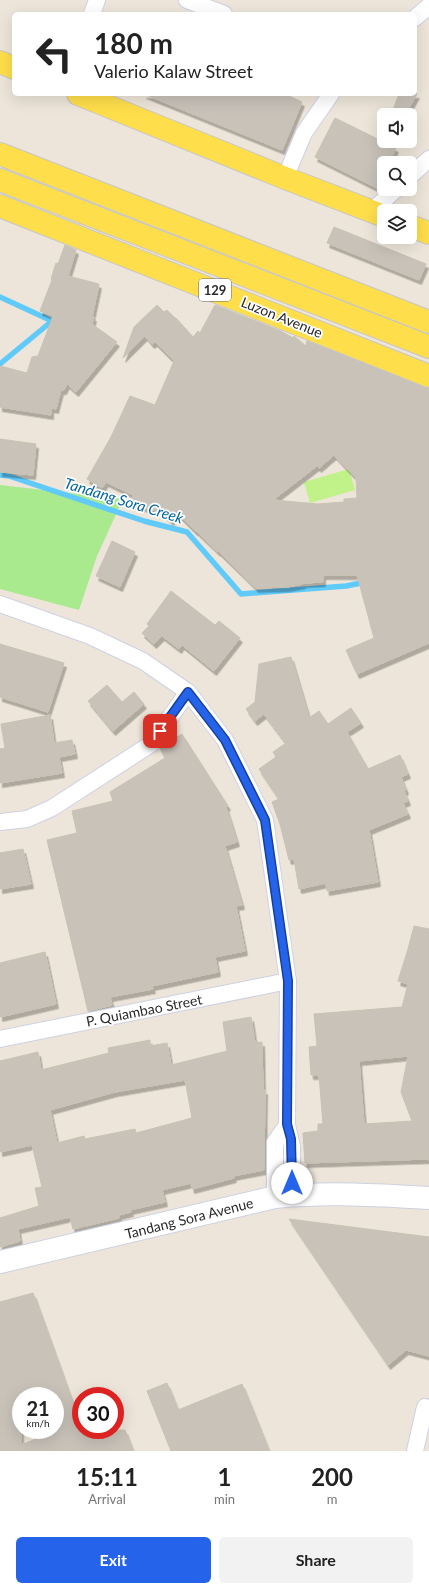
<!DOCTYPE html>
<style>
body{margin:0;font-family:Lato,sans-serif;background:#f2f2f2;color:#222;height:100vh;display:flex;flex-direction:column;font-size:15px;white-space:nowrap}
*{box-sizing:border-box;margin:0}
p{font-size:13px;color:#767676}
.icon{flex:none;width:22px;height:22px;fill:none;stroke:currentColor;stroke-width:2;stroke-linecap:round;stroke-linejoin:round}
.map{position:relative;height:1451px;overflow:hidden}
.drawer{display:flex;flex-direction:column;background:#fff;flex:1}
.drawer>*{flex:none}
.guide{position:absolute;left:12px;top:12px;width:405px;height:84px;border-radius:6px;box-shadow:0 4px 16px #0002;background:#fff;color:#222;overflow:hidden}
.buttons{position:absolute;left:377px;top:108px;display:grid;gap:8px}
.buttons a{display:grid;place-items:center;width:40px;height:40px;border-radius:6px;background:#fff;box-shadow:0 4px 16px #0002;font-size:20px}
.speed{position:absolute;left:12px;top:1387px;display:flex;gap:8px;font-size:20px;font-weight:700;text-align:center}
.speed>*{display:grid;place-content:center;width:52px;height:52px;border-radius:50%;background:#fff;box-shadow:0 4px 16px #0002;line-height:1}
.speed small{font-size:10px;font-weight:400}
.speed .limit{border:6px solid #d22;background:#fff;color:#111}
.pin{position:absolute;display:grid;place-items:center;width:34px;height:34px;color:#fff;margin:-17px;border-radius:8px;box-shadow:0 2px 6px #0006}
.me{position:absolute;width:44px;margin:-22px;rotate:0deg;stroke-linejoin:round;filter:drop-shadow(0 0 3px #0008)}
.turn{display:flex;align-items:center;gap:14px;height:84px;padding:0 16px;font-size:18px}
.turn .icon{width:52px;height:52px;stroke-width:2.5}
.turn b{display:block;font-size:28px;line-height:34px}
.eta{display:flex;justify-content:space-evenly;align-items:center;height:68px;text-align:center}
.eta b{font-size:24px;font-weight:700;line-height:28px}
.primary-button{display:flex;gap:8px;margin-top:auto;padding:8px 16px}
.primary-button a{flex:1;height:46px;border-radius:6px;background:#2563eb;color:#fff;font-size:16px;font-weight:700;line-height:46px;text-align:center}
.primary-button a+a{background:#f2f2f2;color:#222}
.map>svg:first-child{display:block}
.green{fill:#a9ea8f}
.pitch{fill:#c0f289}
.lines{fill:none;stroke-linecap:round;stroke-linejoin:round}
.stream{stroke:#60cafb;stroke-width:5.5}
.building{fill:#c8c2b9;stroke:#c8c2b2;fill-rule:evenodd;filter:url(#shadow)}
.minor-casing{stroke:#ced1e4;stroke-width:18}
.secondary-casing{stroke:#ced1e4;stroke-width:24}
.primary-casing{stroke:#c7c7c7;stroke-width:24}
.minor{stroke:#fff;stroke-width:16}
.secondary{stroke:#fff;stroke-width:22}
.primary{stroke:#ffde4b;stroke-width:22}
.route-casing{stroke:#184099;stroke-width:10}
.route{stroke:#2563eb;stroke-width:7}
.labels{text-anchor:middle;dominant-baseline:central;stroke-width:3.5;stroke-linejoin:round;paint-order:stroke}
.shield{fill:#fff;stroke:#696969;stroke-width:1}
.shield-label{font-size:13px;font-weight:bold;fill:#292929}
.street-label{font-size:14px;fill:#292929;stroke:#fff}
.water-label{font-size:15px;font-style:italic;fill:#0064a5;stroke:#fff}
</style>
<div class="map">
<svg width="429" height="1451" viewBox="0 0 429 1451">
<defs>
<filter id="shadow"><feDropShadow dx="2.5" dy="4.5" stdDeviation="0" flood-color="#0004"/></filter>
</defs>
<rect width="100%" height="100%" fill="#ede5d9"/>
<polygon class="green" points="0,485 123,499 97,556 79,610 0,589"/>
<polygon class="pitch" points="349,469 355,490 310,503 304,482"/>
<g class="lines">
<g class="stream">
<polyline points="0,297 52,321 0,364"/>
<polyline points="0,475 9,476 144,521 187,532 241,594 346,586 366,582"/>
</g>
</g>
<g class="building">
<polygon points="144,94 285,94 302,102 282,150"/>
<polygon points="399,94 417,94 405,115 392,112"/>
<polygon points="335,118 396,148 389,163 384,163 384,173 377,188 315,157"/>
<polygon points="334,227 426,264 419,280 327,243"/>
<polygon points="65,245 76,250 68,276 99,284 92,317 94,317 92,324 117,342 76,392 67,384 64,390 61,390 56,409 51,408 51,415 0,407 0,366 27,373 32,357 38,356 53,316 40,311 52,280 51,279 56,263 58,264"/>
<path d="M157,305L164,312L167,310L175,318H176L193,337L198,331L200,333L215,305L281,331L293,338L294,336L306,346L307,341L429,388V643L357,674L346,650L374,638L357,575H323V582L304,583L303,584L288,587L256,588L218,551V552L196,531H195L180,516L178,515L171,521L161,512L131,504L133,495L106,482L102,488L87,479L111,437L130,396L155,405L174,361L155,342L152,344L145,336L123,358L134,327ZM334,455L356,478L357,498L344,499V502L318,504L273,500L317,466L319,468Z"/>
<polygon points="0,439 36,444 33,475 0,472"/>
<polygon points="112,541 135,552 120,587 96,576"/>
<polygon points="171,591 215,625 219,621 240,638 214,671 182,645 179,649 162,636 154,644 142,633 149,626 147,624"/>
<polygon points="0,644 64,663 48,712 0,697"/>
<polygon points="291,657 309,718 319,711 328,724 351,708 361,723 347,732 368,769 400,755 408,774 401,777 406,790 404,791 408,801 403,803 408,814 369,830 378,882 327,891 326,883 299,889 294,859 289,860 280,824 272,802 279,799 259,769 276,757 273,752 286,743 264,714 255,721 246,709 255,702 259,664"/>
<polygon points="107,685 122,702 134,692 144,704 113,731 88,701"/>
<polygon points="50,715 54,743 72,740 75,754 59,757 62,773 0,783 0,749 5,748 1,724"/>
<polygon points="182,734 228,806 226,807 237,842 225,846 242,905 236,906 245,951 215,957 218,972 152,986 153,989 110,997 112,1005 88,1011 47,840 77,833 72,811 113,801 110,792 165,758 160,748"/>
<polygon points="23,849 31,884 0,889 0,853"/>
<path d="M414,926L429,929V1161L427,1159L305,1163L303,1133L318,1131V1124H323L319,1075H311L309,1047L317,1046L314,1014L402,1007L408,984L398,981L408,949ZM408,1056L401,1092L412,1121L364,1124L359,1061Z"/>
<polygon points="45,952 56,1004 0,1017 0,963"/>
<path d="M251,1017L255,1043L262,1042L263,1091L265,1090L264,1170L233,1176L234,1178L192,1189L191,1183L162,1190L165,1202L130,1210L131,1212L119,1215V1218L73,1229L70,1217L18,1229L20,1241L0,1247V1218L39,1206L35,1188L42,1187L32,1145L0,1152V1061L38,1052L41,1070L109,1053L108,1048L150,1040V1046L167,1043L171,1065L227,1051L223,1022ZM185,1080L192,1118L136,1133L135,1129L85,1139L84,1136L57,1143L50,1110L115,1092Z"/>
<polygon points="289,1219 429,1237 429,1356 406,1350 388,1365"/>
<path d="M33,1293L81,1426V1430H125L133,1451H0V1302ZM21,1396H55V1431L21,1445Z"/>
<polygon points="167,1383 178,1410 242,1384 269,1451 171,1451 147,1391"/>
</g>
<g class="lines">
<g class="minor-casing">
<g id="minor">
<polyline points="187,0 224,14"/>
<polyline points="92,14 97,0"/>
<polyline points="415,18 429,6"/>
<polyline points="410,176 429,159"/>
<polyline points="285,178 304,133 331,94"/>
<polyline points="372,211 396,189"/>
<polyline points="0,604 90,636 143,661 188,692 225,740 265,820 288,981 287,1125 292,1146 292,1196"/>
<polyline points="0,822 27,819 52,808 151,744 188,692"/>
<polyline points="0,1039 288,981"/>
<polyline points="275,1197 275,1142 287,1125"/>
<polyline points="415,1451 425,1407"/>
</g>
</g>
<g class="secondary-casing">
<path id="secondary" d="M0,1262L275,1197C326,1192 378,1195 429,1198"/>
</g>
<g class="primary-casing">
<g id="primary">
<polyline points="0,62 14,68"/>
<polyline points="78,94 285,178 384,216"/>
<polyline points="0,154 429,322"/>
<polyline points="0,180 429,347"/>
<polyline points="0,206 429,376"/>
<polyline points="410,226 429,233"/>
</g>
</g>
<use href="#minor" class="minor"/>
<use href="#secondary" class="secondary"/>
<use href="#primary" class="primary"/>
</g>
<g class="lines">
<g class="route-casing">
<polyline id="route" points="160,731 188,692 225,740 265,820 288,981 287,1124 291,1139 292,1183"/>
</g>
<use href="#route" class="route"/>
</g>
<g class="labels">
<rect class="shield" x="199" y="279" width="32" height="22" rx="3"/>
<g class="shield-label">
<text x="215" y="290">129</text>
</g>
<g class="street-label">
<text transform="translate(282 317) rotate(22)">Luzon Avenue</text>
<text transform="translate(144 1010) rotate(-11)">P. Quiambao Street</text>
<text transform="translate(189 1218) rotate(-14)">Tandang Sora Avenue</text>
</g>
<g class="water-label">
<text transform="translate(124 500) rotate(17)">Tandang Sora Creek</text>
</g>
</g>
</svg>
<div class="buttons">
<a><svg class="icon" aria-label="sound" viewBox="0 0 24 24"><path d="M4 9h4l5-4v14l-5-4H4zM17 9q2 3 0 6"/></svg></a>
<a><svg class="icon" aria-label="search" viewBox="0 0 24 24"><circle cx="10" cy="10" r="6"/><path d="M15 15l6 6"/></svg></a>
<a><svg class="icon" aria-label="layers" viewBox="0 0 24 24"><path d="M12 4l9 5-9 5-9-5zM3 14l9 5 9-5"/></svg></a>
</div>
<div class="speed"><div>21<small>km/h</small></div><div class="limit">30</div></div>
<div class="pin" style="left:160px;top:731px;background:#d93025"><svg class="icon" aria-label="arrive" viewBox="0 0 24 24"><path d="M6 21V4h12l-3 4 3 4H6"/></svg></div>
<svg class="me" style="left:292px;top:1183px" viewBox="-20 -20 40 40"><circle r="19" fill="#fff"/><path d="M0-13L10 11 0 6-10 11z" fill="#2563eb"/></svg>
<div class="guide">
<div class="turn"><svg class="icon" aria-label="left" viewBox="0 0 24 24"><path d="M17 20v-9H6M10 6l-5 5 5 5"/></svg><div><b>180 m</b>Valerio Kalaw Street</div></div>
</div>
</div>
<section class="drawer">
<div class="eta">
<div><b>15:11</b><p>Arrival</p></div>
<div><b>1</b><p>min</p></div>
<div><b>200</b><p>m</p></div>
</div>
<div class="primary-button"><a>Exit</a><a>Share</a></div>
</section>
